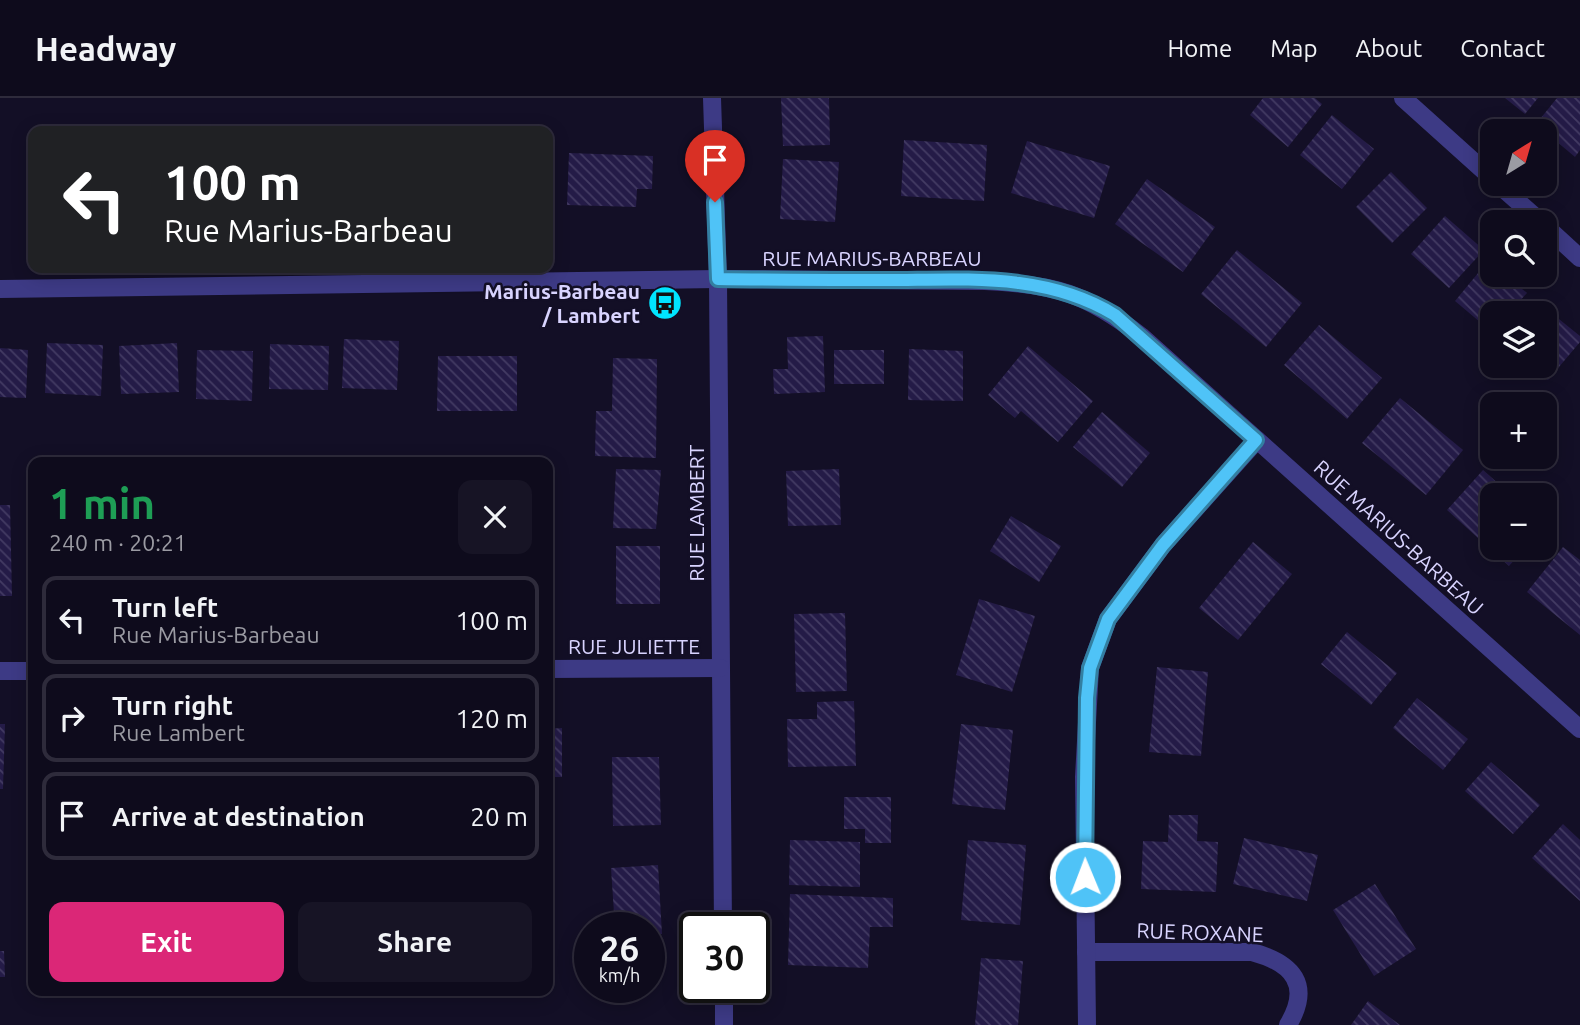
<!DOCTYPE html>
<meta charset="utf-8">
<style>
body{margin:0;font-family:Ubuntu,sans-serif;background:#171425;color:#f1f3f6;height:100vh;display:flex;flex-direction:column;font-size:26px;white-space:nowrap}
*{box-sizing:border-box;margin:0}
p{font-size:23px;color:#9b9ba3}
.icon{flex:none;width:38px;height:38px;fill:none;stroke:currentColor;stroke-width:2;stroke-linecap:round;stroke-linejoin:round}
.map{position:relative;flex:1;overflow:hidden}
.drawer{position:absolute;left:28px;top:359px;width:525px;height:539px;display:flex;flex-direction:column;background:#0e0b1c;border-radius:14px;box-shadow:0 4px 18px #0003,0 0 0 2px #2e2b3b}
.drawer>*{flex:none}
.hud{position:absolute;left:28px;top:28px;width:525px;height:147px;border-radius:14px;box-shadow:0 4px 18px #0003,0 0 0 2px #2e2b3b;background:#202124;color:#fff;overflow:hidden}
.needle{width:46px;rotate:37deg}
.controls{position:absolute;left:1480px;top:21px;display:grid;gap:14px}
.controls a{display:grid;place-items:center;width:77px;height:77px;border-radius:14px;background:#0e0b1c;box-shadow:0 4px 18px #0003,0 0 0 2px #2e2b3b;font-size:35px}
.speed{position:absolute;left:574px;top:814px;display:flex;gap:14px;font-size:35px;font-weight:700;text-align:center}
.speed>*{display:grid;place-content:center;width:91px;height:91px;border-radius:50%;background:#0e0b1c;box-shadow:0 4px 18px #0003,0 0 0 2px #2e2b3b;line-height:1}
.speed small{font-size:18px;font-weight:400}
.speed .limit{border:4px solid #111;border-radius:10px;background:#fff;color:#111}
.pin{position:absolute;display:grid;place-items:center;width:60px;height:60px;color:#fff;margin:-72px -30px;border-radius:50% 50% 50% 0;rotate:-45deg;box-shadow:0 0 7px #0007}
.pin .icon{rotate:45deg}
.me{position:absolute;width:77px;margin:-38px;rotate:359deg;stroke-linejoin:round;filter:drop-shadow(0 0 5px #0008)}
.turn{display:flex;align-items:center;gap:24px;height:147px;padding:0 21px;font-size:32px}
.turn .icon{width:91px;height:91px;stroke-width:2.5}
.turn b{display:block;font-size:49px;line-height:60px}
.round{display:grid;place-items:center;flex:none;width:74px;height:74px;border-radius:14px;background:#171425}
.overview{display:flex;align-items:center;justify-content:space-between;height:119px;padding:0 21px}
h1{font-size:42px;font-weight:700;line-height:52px;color:#1e9e55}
.action{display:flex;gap:14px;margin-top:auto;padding:14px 21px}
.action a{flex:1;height:80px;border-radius:14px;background:#db2777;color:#fff;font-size:28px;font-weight:700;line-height:80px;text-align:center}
.action a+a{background:#171425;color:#f1f3f6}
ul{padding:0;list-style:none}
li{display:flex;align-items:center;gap:21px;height:88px;margin:0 14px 10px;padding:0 7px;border:4px solid #2e2b3b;border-radius:14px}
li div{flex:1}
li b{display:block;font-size:26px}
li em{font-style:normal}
header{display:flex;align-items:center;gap:42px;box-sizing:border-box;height:98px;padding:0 35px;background:#0e0b1c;border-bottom:2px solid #2e2b3b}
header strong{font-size:33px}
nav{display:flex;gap:38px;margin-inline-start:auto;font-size:24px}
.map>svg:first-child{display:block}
.building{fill:url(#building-back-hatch)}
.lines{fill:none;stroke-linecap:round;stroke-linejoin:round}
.street{stroke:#3d3a85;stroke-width:18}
.route-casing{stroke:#337fa1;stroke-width:18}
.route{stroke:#4fc3f7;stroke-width:12}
.labels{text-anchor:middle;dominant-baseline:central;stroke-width:5;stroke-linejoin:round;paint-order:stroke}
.street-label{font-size:21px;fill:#d9d4ff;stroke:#130f26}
.poi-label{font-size:21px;font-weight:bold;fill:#d9d4ff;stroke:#130f26;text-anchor:end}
</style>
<header>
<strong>Headway</strong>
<nav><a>Home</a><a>Map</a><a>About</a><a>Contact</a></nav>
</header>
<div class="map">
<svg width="1580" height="927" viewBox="0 0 1580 927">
<defs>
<pattern id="building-back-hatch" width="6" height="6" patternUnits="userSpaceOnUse" patternTransform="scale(1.75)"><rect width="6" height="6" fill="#241b47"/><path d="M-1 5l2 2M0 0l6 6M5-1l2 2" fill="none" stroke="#433b63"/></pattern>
</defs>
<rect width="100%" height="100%" fill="#130f26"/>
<g class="building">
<polygon points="781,0 829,0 830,47 783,48"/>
<polygon points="1263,0 1315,0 1322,6 1288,49 1250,17"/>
<polygon points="1505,0 1538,0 1525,16"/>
<polygon points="1557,0 1580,0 1580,52 1575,59 1536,26"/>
<polygon points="1332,17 1374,51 1342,91 1300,57"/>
<polygon points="904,42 987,47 984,103 901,98"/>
<polygon points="1027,43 1110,68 1094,120 1011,95"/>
<polygon points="569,55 653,58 652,91 637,91 636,109 567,107"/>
<polygon points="783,61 839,64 835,124 780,121"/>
<polygon points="1391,74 1427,110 1392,145 1356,109"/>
<polygon points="1147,81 1215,129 1183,174 1115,126"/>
<polygon points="1445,118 1484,152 1449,190 1411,156"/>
<polygon points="1237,152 1302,205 1266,249 1201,196"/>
<polygon points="1488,163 1493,166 1493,177 1505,177 1527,195 1509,215 1493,215 1493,235 1455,203"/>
<polygon points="1544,209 1580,238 1580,244 1548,282 1531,268 1545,268 1545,215 1538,215"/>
<polygon points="1319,227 1382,280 1347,321 1284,267"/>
<polygon points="823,238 825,294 774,296 773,271 788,271 787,239"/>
<polygon points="344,241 399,243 397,292 342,290"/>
<polygon points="47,245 103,247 101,298 45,295"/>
<polygon points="177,245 179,294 121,296 119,248"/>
<polygon points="270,246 329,248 328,292 269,291"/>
<polygon points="1028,248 1093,303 1058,344 1021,313 1015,320 988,297"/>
<polygon points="0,250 28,252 26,300 0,299"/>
<polygon points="909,251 963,253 963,303 908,302"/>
<polygon points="197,252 253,253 252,303 196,301"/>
<rect x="834" y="252" width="50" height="34"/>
<polygon points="438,258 517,258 517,313 437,313"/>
<polygon points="613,260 657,261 656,360 595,358 596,313 612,313"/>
<polygon points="1400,300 1463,352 1426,397 1362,345"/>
<polygon points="1102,314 1150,355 1122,389 1073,349"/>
<polygon points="616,371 661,372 656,431 613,430"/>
<polygon points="839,371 841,427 788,428 786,373"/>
<polygon points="1483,372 1511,397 1493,397 1493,450 1525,450 1509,468 1447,412"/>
<polygon points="0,407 10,407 12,498 0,498"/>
<polygon points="1011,418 1061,448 1039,484 990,453"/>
<polygon points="1253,444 1292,476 1238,542 1199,510"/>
<rect x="616" y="448" width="44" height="58"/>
<polygon points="1563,449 1580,462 1580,537 1527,494"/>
<polygon points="979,501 1035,518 1012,594 956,577"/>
<polygon points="845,515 847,593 796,594 794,516"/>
<polygon points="1347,534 1397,575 1371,607 1321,566"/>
<polygon points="1157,569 1208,574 1201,658 1149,654"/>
<polygon points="1417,600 1468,641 1443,672 1393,630"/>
<polygon points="854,603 856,668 788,669 787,621 817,621 817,604"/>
<polygon points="0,626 5,626 3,691 0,691"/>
<polygon points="961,626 1013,632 1005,712 952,706"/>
<polygon points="562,630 562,679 548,679 548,631"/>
<polygon points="612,659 659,659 661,727 613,728"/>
<polygon points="1491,664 1540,707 1513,736 1465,693"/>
<polygon points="844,699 891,699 891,745 865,745 865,731 844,731"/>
<polygon points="1169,717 1198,717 1197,743 1218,744 1216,794 1141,791 1143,743 1168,744"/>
<polygon points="1563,726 1580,742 1580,803 1532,760"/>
<polygon points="1244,740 1318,757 1307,803 1233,786"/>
<polygon points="790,742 860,744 860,789 789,787"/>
<polygon points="968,742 1026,747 1020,827 961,822"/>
<polygon points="658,767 662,836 649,837 649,830 615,830 611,770"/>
<polygon points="548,769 554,769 553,805 548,804"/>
<polygon points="1375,786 1416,851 1374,878 1333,812"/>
<polygon points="790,796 893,800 893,829 870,829 868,870 788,867"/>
<polygon points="0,853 4,853 5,879 0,879"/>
<polygon points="981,860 1023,863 1018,927 975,927"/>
<polygon points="1368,903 1400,927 1351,927"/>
</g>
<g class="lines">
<g class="street">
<polyline points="712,0 718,181 723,830"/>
<polyline points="1403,0 1493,81"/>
<polyline points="1498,86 1541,124"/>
<polyline points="1545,128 1580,160"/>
<path d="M0,191L718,181L985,183C1054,186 1086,195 1141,238L1580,631"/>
<polyline points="548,571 720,570"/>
<polyline points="0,573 33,573"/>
<path d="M1086,854H1252C1293,865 1312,887 1288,927"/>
<polyline points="724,889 724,927"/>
<polyline points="1087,927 1084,679 1090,570 1108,521 1163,447 1257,342"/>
</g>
</g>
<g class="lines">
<g class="route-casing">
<path id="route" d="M715,104L718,181C774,182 829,182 885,182C964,182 1045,174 1115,217L1256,342L1163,447L1108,521L1090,570L1087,600L1085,779"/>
</g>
<use href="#route" class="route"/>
</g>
<defs>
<g id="bus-disc" transform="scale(1.75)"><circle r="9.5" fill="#00e5ff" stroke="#130f26"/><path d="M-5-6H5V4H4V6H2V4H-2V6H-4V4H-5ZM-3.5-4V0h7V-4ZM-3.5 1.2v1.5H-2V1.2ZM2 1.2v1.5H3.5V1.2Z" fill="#111"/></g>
</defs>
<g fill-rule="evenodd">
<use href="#bus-disc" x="665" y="205"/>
</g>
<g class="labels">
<g class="street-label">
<text x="872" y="160">RUE MARIUS-BARBEAU</text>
<text transform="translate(696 415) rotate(-90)">RUE LAMBERT</text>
<text transform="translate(1399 439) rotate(42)">RUE MARIUS-BARBEAU</text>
<text x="634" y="548">RUE JULIETTE</text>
<text transform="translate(1200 834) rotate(2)">RUE ROXANE</text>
</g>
<g class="poi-label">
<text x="640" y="193">Marius-Barbeau<tspan x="640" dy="24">/ Lambert</tspan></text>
</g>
</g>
</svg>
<div class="controls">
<a><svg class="needle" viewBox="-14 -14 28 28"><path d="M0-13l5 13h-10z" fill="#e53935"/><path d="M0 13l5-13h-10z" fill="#9b9ba3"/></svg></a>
<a><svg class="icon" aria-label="search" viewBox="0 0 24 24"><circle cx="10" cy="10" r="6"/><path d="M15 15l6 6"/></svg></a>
<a><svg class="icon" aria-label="layers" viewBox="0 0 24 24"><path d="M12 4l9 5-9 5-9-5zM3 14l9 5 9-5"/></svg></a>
<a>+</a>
<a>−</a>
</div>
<div class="speed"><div>26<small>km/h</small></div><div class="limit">30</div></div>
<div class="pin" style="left:715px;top:104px;background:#d93025"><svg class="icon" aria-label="arrive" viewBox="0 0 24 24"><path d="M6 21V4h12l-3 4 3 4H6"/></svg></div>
<svg class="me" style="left:1085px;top:779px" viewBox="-20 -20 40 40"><circle r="17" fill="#4fc3f7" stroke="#fff" stroke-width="3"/><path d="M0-11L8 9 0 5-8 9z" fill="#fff"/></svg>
<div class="hud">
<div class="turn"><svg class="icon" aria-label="left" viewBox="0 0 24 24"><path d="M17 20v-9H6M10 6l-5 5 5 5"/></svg><div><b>100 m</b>Rue Marius-Barbeau</div></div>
</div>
<section class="drawer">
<div class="overview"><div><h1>1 min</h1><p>240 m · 20:21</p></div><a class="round"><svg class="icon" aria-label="close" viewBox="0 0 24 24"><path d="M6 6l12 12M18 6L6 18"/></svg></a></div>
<ul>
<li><svg class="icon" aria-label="left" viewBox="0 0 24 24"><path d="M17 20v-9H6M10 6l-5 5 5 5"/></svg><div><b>Turn left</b><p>Rue Marius-Barbeau</p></div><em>100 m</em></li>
<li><svg class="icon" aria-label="right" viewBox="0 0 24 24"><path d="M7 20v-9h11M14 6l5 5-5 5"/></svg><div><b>Turn right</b><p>Rue Lambert</p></div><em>120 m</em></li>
<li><svg class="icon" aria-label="arrive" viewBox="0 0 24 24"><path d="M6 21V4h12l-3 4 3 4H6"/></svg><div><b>Arrive at destination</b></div><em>20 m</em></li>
</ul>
<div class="action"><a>Exit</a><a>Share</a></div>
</section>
</div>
